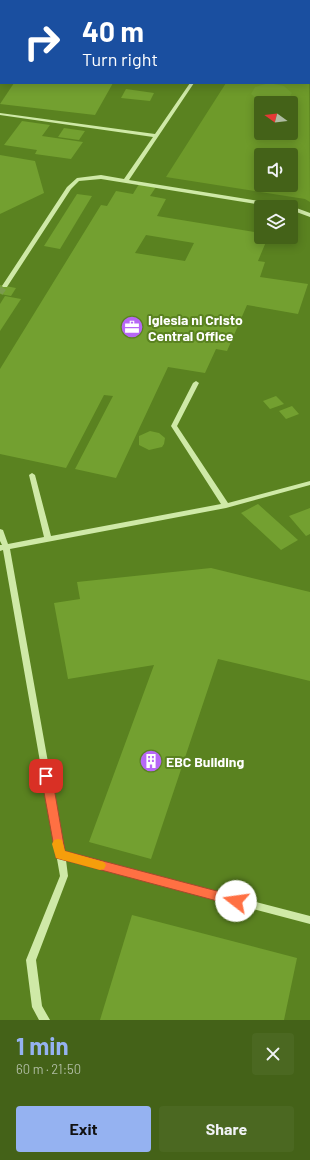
<!DOCTYPE html>
<meta charset="utf-8">
<style>
body{margin:0;font-family:Barlow,sans-serif;background:#4b6821;color:#f1f3f6;height:100vh;display:flex;flex-direction:column;font-size:15px;white-space:nowrap}
*{box-sizing:border-box;margin:0}
p{font-size:13px;color:#afbca2}
.icon{flex:none;width:22px;height:22px;fill:none;stroke:currentColor;stroke-width:2;stroke-linecap:round;stroke-linejoin:round}
.map{position:relative;height:1020px;overflow:hidden}
.panel{display:flex;flex-direction:column;background:#446218;flex:1}
.panel>*{flex:none}
.guide{position:absolute;left:0px;top:0px;width:310px;height:84px;box-shadow:0 2px 10px #0003;background:#1a4fa0;color:#fff;overflow:hidden}
.needle{width:26px;rotate:285deg}
.tools{position:absolute;left:254px;top:96px;display:grid;gap:8px}
.tools a{display:grid;place-items:center;width:44px;height:44px;border-radius:4px;background:#446218;box-shadow:0 2px 10px #0003;font-size:20px}
.pin{position:absolute;display:grid;place-items:center;width:34px;height:34px;color:#fff;margin:-17px;border-radius:8px;box-shadow:0 2px 6px #0006}
.me{position:absolute;width:44px;margin:-22px;rotate:285deg;stroke-linejoin:round;filter:drop-shadow(0 0 3px #0008)}
.turn{display:flex;align-items:center;gap:14px;height:84px;padding:0 16px;font-size:18px}
.turn .icon{width:52px;height:52px;stroke-width:2.5}
.turn b{display:block;font-size:28px;line-height:34px}
.round{display:grid;place-items:center;flex:none;width:42px;height:42px;border-radius:4px;background:#4b6821}
.head{display:flex;align-items:center;justify-content:space-between;height:68px;padding:0 16px}
h1{font-size:24px;font-weight:700;line-height:30px;color:#95b2f1}
.cta{display:flex;gap:8px;margin-top:auto;padding:8px 16px}
.cta a{flex:1;height:46px;border-radius:4px;background:#95b2f1;color:#111;font-size:16px;font-weight:700;line-height:46px;text-align:center}
.cta a+a{background:#4b6821;color:#f1f3f6}
.map>svg:first-child{display:block}
.green{fill:#6e9a2a;fill-rule:evenodd}
.building{fill:#73a030;fill-rule:evenodd}
.lines{fill:none;stroke-linecap:round;stroke-linejoin:round}
.minor-tunnel{stroke:#7b9b4d;stroke-width:6;stroke-dasharray:6 3;stroke-linecap:butt}
.minor{fill:#cfe9a7;fill-rule:evenodd}
.route{fill:#ff7043;stroke:#a6492c}
.slow{fill:#f59e0b}
.labels{text-anchor:middle;dominant-baseline:central;stroke-width:4;stroke-linejoin:round;paint-order:stroke}
.poi-label{font-size:14px;font-weight:bold;fill:#fff;stroke:#5a8220;text-anchor:start}
</style>
<div class="map">
<svg width="310" height="1020" viewBox="0 0 310 1020">
<rect width="100%" height="100%" fill="#5a8220"/>
<path class="green" d="M309,54L310,202L305,199L166,177L226,83H309ZM261,103H291V133H261ZM261,155H291V185H261Z"/>
<g class="building">
<polygon points="14,83 113,83 95,115 0,104"/>
<polygon points="269,83 284,86 292,93 288,100 272,103 259,101 251,94 255,87"/>
<polygon points="126,89 154,93 150,101 121,98"/>
<polygon points="22,121 50,125 42,136 83,142 71,159 35,154 37,150 4,145"/>
<polygon points="64,128 85,131 79,140 58,137"/>
<polygon points="0,155 35,161 44,193 0,214"/>
<path d="M139,184L156,187L150,196L166,199L157,216L261,233V237H268L258,261L265,262L260,277L308,284L298,314L247,305L227,351L216,349L205,373L168,367L116,478L75,469L113,396L104,395L66,468L0,454V369L101,205L107,206L116,191L133,194ZM146,235L194,243L185,261L135,253Z"/>
<polygon points="77,194 92,196 60,249 44,246"/>
<polygon points="0,285 16,288 11,296 0,294"/>
<polygon points="5,296 21,299 0,331 0,304"/>
<polygon points="276,396 284,404 270,409 263,401"/>
<polygon points="292,406 299,414 286,419 279,411"/>
<polygon points="150,431 159,433 165,438 164,444 162,447 149,450 139,445 139,436"/>
<polygon points="258,504 298,540 281,550 241,513"/>
<polygon points="310,508 310,534 306,536 289,516"/>
<polygon points="211,568 310,592 310,681 218,659 151,859 89,842 154,665 68,679 54,603 80,599 77,582"/>
<polygon points="132,915 297,958 284,1020 100,1020"/>
</g>
<g class="lines">
<polyline class="minor-tunnel" points="0,293 5,286"/>
<g class="minor">
<rect x="34" y="0" width="4" height="1"/>
<polygon points="210,0 223,0 224,1 211,1"/>
<polygon points="289,0 300,0 301,1 290,1"/>
<polygon points="308,1 310,1 310,3 309,3 309,1"/>
<rect x="309" y="6" width="1" height="2"/>
<rect x="0" y="9" width="1" height="2"/>
<rect x="0" y="74" width="1" height="3"/>
<polygon points="190,83 194,83 129,180 284,205 287,207 274,207 101,179 79,181 71,189 7,287 3,287 2,286 67,187 77,178 101,175 124,179 153,137 0,115 0,113 155,134"/>
<polygon points="291,206 310,213 310,217 291,210 291,207 289,207"/>
<polygon points="196,381 199,383 177,426 228,503 310,481 310,485 226,508 10,549 64,852 310,916 310,924 66,860 68,876 36,960 42,1006 50,1020 39,1020 32,1007 26,960 60,876 3,550 0,551 0,545 2,545 0,541 0,529 3,530 8,544 44,537 29,475 32,473 35,475 51,536 221,504 171,426 193,383"/>
</g>
</g>
<polygon class="route" points="46,772 50,773 52,776 65,851 236,896 241,897 242,901 241,905 236,906 56,858 41,776 42,773"/>
<polygon class="slow" points="58,839 62,840 65,851 104,862 106,865 104,869 100,870 56,858 52,844 54,840"/>
<defs>
<g id="office-disc" transform="scale(1.15)"><circle r="9.5" fill="#b767f6" stroke="#5a8220"/><path d="M-6-3h4V-5.5h4V-3h4V5H-6ZM-1-4.5V-3h2v-1.5ZM-6 0V1H6V0Z" fill="#fff"/></g>
<g id="building-disc" transform="scale(1.15)"><circle r="9.5" fill="#b767f6" stroke="#5a8220"/><path d="M-4-6H4V6H1V3H-1V6H-4ZM-2.5-4.3h1.7v1.8h-1.7ZM.8-4.3h1.7v1.8H.8ZM-2.5-1h1.7V.8h-1.7ZM.8-1h1.7V.8H.8Z" fill="#fff"/></g>
</defs>
<g fill-rule="evenodd">
<use href="#office-disc" x="132" y="327"/>
<use href="#building-disc" x="151" y="761"/>
</g>
<g class="labels">
<g class="poi-label">
<text x="148" y="319">Iglesia ni Cristo<tspan x="148" dy="16">Central Office</tspan></text>
<text x="166" y="761">EBC Building</text>
</g>
</g>
</svg>
<div class="tools">
<a><svg class="needle" viewBox="-14 -14 28 28"><path d="M0-13l5 13h-10z" fill="#e53935"/><path d="M0 13l5-13h-10z" fill="#afbca2"/></svg></a>
<a><svg class="icon" aria-label="sound" viewBox="0 0 24 24"><path d="M4 9h4l5-4v14l-5-4H4zM17 9q2 3 0 6"/></svg></a>
<a><svg class="icon" aria-label="layers" viewBox="0 0 24 24"><path d="M12 4l9 5-9 5-9-5zM3 14l9 5 9-5"/></svg></a>
</div>
<div class="pin" style="left:46px;top:776px;background:#d93025"><svg class="icon" aria-label="arrive" viewBox="0 0 24 24"><path d="M6 21V4h12l-3 4 3 4H6"/></svg></div>
<svg class="me" style="left:236px;top:901px" viewBox="-20 -20 40 40"><circle r="19" fill="#fff"/><path d="M0-13L10 11 0 6-10 11z" fill="#ff7043"/></svg>
<div class="guide">
<div class="turn"><svg class="icon" aria-label="right" viewBox="0 0 24 24"><path d="M7 20v-9h11M14 6l5 5-5 5"/></svg><div><b>40 m</b>Turn right</div></div>
</div>
</div>
<section class="panel">
<div class="head"><div><h1>1 min</h1><p>60 m · 21:50</p></div><a class="round"><svg class="icon" aria-label="close" viewBox="0 0 24 24"><path d="M6 6l12 12M18 6L6 18"/></svg></a></div>
<div class="cta"><a>Exit</a><a>Share</a></div>
</section>
